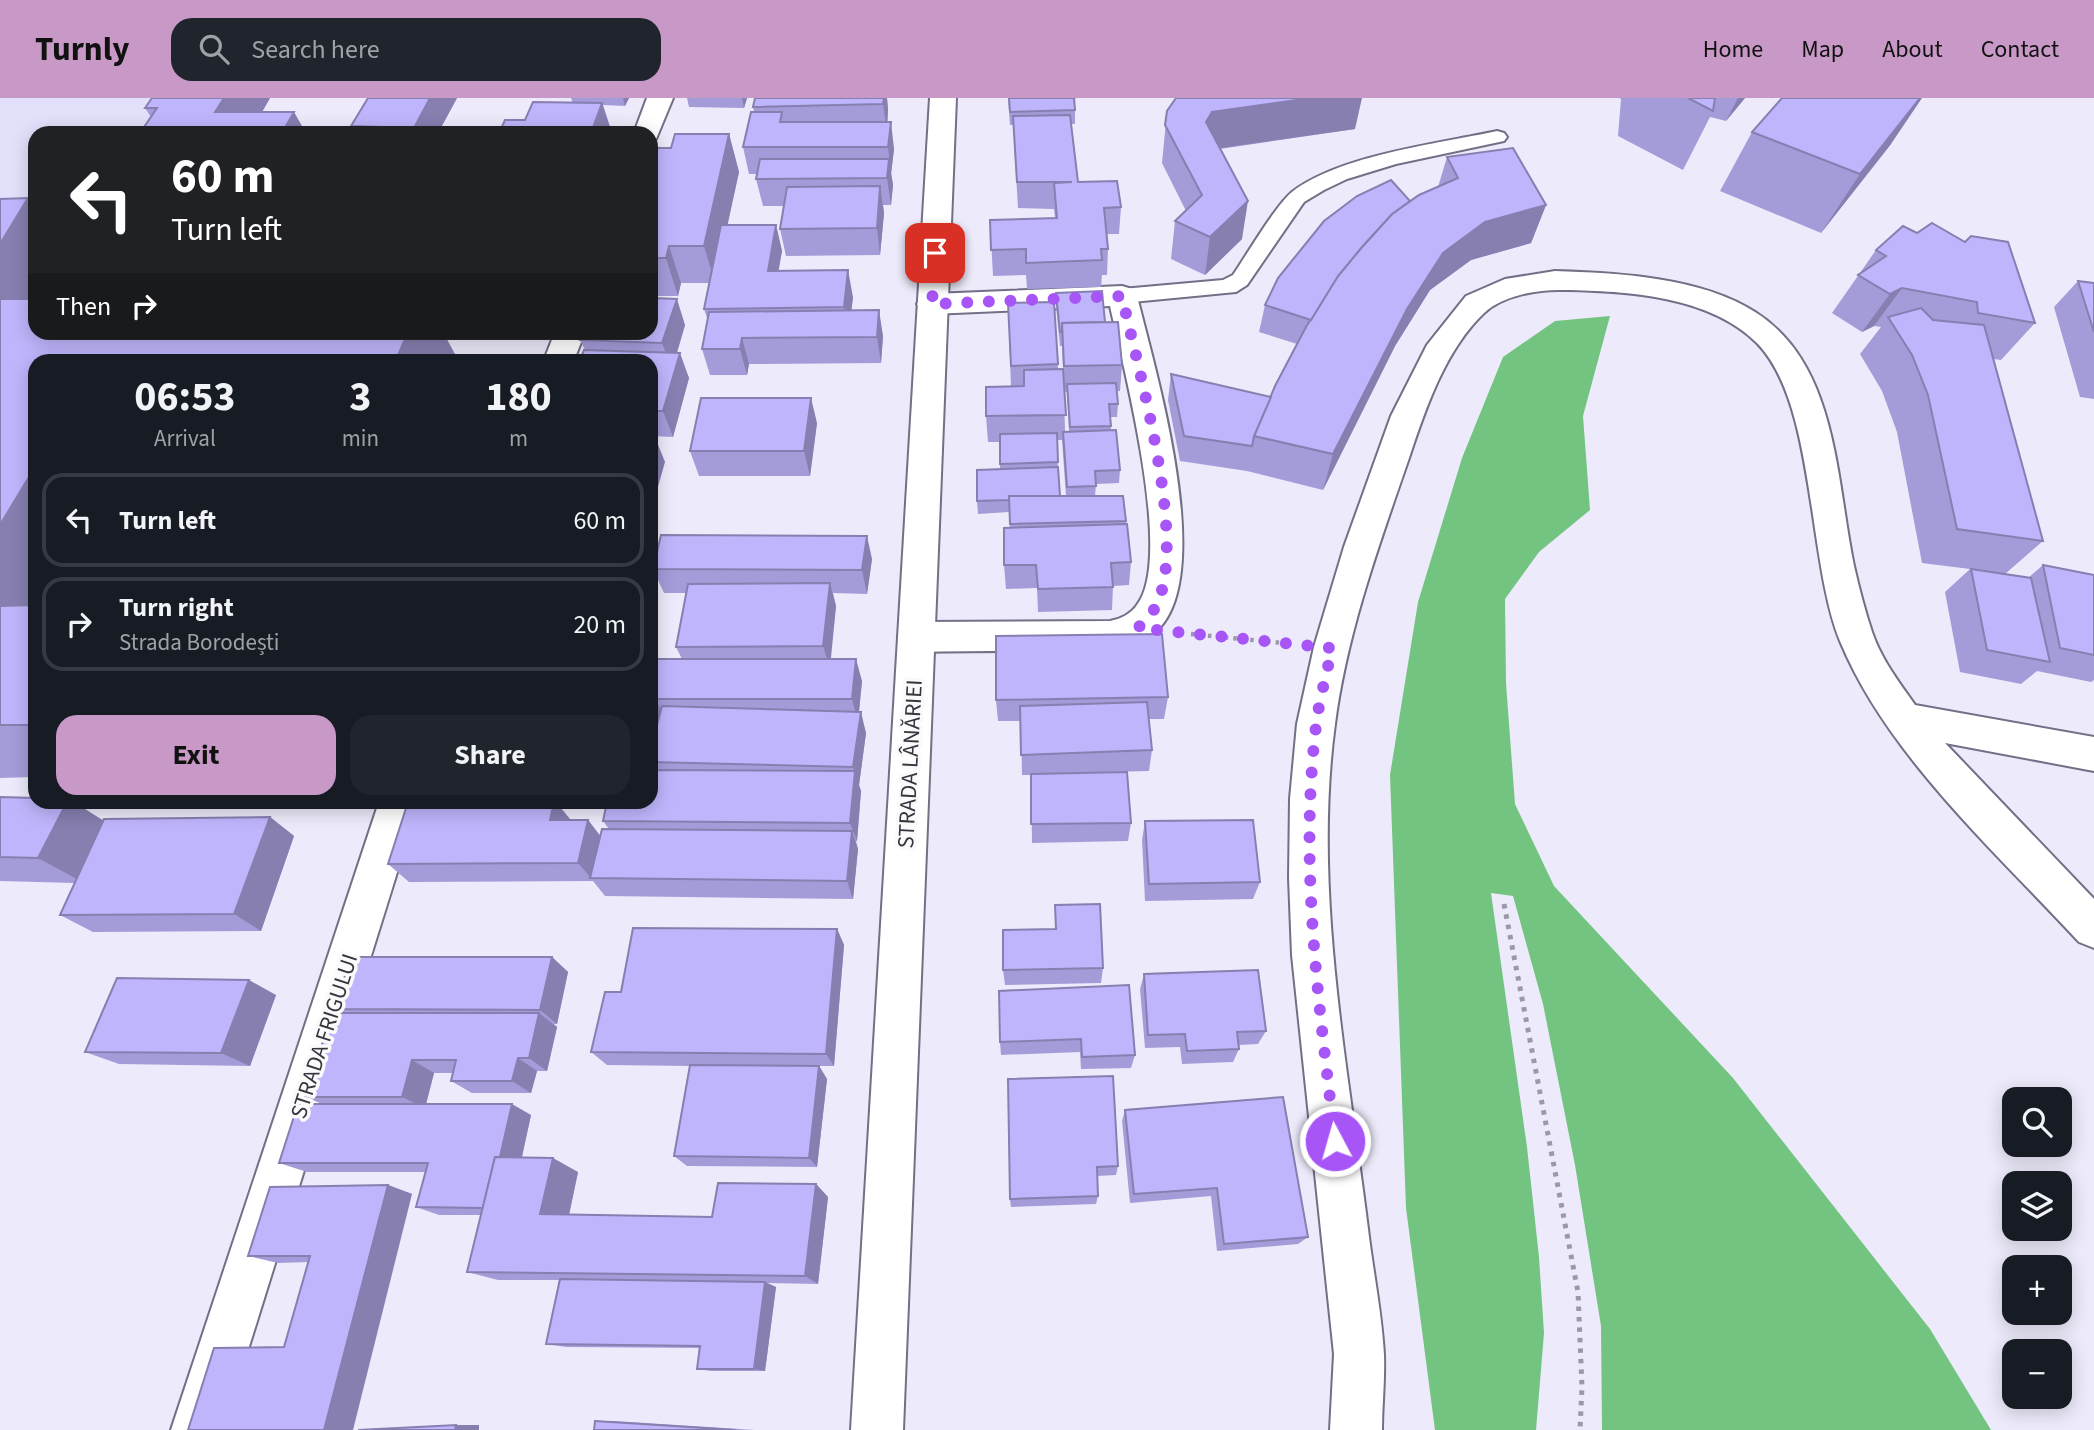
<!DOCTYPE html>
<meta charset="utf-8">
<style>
body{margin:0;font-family:"Source Sans 3",sans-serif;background:#20242c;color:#f1f3f6;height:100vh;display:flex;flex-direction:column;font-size:26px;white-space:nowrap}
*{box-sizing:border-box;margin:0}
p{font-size:23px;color:#9ea1a6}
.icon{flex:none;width:38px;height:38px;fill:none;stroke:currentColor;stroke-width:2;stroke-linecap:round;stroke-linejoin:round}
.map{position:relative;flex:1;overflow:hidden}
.side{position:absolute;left:28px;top:256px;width:630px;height:455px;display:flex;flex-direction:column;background:#171b24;border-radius:21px;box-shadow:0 4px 18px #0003}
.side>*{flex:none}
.guide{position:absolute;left:28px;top:28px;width:630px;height:214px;border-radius:21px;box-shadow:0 4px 18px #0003;background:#202124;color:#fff;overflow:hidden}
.controls{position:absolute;left:2002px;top:989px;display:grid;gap:14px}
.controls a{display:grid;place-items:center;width:70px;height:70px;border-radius:14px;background:#171b24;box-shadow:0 4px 18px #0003;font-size:35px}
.pin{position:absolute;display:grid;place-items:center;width:60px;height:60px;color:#fff;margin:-30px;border-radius:14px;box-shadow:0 4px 10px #0006}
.me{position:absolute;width:77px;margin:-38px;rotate:354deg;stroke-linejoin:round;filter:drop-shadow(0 0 5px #0008)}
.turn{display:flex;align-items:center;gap:24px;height:147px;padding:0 28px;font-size:32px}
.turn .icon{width:91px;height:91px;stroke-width:2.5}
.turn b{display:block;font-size:49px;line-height:60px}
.then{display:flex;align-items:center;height:66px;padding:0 28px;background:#0003;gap:14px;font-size:26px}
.eta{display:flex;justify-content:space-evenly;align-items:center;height:119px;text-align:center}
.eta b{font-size:42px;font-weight:700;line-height:49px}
.cta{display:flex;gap:14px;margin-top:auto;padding:14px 28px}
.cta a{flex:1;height:80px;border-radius:21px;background:#c899c7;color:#111;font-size:28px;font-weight:700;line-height:80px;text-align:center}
.cta a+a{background:#20242c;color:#f1f3f6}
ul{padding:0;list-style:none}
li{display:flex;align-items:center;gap:21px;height:94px;margin:0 14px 10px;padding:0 14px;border:4px solid #363941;border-radius:21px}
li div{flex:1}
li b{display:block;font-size:26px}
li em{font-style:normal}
header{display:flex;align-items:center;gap:42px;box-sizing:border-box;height:98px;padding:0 35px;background:#c899c7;color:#111}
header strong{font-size:33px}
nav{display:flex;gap:38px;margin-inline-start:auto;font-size:24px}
.search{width:490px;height:63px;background:#20242c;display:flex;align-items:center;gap:18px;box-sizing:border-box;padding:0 24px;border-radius:21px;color:#9ea1a6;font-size:26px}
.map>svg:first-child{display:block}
.built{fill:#e3e0fb}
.forest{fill:#74c481}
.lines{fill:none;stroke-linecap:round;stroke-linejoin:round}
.lane-casing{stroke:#726f86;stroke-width:4}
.street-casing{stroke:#726f86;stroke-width:4}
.secondary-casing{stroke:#726f86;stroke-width:4}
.path-far1{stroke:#9b99a7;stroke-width:4.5;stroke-dasharray:3.5 5;stroke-linecap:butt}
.path{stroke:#9b99a7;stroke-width:5;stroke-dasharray:4.5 6;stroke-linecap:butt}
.lane{fill:#fff;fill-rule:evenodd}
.street{fill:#fff;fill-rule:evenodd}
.secondary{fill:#fff;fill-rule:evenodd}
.wall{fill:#a49cd9;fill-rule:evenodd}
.shaded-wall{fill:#867fb0}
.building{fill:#bfb5fc;stroke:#867fb0;stroke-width:2}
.route{stroke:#a855f7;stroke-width:12;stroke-dasharray:0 21.6}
.labels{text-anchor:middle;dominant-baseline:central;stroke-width:7;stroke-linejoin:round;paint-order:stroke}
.street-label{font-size:23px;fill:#373640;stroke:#fafafa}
</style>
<header>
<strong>Turnly</strong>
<div class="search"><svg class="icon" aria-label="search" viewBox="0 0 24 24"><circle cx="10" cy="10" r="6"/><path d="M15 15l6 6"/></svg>Search here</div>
<nav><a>Home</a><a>Map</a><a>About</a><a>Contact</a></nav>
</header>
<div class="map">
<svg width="2094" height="1332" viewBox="0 0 2094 1332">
<rect width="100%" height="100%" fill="#edebfb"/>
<polygon class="built" points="0,0 164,0 144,35 35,35 35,227 0,288"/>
<polygon class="forest" points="1610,218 1583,318 1590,412 1539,454 1505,501 1506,585 1515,706 1554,788 1733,980 1930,1231 1991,1332 1602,1332 1601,1228 1575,1067 1543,906 1513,798 1491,795 1527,1049 1539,1159 1544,1235 1536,1332 1435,1332 1406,1110 1390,677 1418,504 1462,360 1503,259 1555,223"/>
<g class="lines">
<g class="lane-casing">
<path id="lane" d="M1497,33L1504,35L1507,39L1504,43L1396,66L1347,81L1324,92L1304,104L1247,187L1236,194L1122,205L1114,203L1111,198L1114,193L1122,191L1223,182L1233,177C1246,158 1276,107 1292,94C1340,57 1437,46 1497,33Z"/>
</g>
<g class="street-casing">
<g id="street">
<path d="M1555,173C1618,175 1701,179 1755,214C1838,266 1836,383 1854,468C1859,490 1865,513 1872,534C1881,561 1899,584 1915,607L2094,639V673L1945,645L2094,801V850L2079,844C1996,754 1887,657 1840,543C1807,462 1816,305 1757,245C1710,198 1627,193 1565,192C1539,191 1503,197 1484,215C1446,251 1426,309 1410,357C1380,444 1347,534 1335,626C1312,794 1349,973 1369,1139C1374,1178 1382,1218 1384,1257C1385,1282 1382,1307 1382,1332H1330L1334,1256L1292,857L1289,780L1290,701L1297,626L1314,549L1344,449L1391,318L1427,247L1466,198L1505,181Z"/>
<path d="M1122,188L1132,191L1137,198C1153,266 1227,504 1143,542C1109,557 1071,553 1033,553C994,553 955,553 916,554L903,549L898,539L903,529L916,524L1110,523C1120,521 1131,516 1137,507C1174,460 1123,267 1110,208L932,216L922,213L917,206L922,199L932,196Z"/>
</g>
</g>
<g class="secondary-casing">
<g id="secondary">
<polygon points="647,0 673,0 656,41 651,42 651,35 634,35"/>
<polygon points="930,0 956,0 903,1332 851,1332"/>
<polygon points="555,234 585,234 574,262 544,262"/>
<polygon points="379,704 419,704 223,1332 171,1332"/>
</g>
</g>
<polyline class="path-far1" points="1191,536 1283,545"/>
<polyline class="path" points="1504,806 1578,1194 1582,1289 1580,1332"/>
<use href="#lane" class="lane"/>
<use href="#street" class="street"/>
<use href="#secondary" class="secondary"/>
</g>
<g class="wall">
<polygon points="152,0 270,0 262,14 151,19 145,10"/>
<polygon points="457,0 438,35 355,35 351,28"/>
<polygon points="571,0 629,0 625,8 603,7 611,32 610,35 499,35 525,22 573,5"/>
<polygon points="687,0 747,0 744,10 689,9"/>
<polygon points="887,0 888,12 887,24 894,51 891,76 893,87 891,107 883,107 884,115 880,157 786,158 780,131 784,108 763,108 756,81 757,76 749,76 743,49 754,14 753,9"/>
<polygon points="1008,0 1077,0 1074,1 1075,12 1075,26 1071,26 1078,84 1121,109 1119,136 1107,136 1108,151 1107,177 1102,177 1101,189 1027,191 1026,177 993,178 990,122 1055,120 1054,111 1018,110 1013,27 1010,27"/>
<polygon points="1619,0 1745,0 1726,23 1710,19 1683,72 1618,38 1621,1"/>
<polygon points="1167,13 1355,31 1220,51 1242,141 1205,177 1171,161 1175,123 1186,113 1162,65"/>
<polygon points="1752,34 1891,46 1821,135 1720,93"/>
<polygon points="729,36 739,74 727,127 776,127 782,153 778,173 853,199 851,212 883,238 881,265 749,266 747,277 710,277 702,251 708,223 704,211 709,185 681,185 678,198 651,198 651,50 671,50"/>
<polygon points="1447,59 1546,107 1531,145 1471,162 1430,192 1395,248 1323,392 1247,373 1180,363 1168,302 1171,276 1271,299 1297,246 1259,234 1265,207 1410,103 1438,89"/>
<polygon points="0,101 35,234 443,234 458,262 35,262 35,679 0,680"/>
<polygon points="1876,152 2035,225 2001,262 1994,261 2043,443 2005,476 2028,480 2043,467 2094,477 2094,582 2091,584 2037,573 2021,586 1960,574 1945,494 1970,471 1922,465 1897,334 1882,293 1860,256 1881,229 1874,228 1862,234 1832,215"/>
<polygon points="2078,183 2094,185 2094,301 2080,299 2054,209"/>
<path d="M1056,195L1105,224L1122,267L1120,293H1117L1118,306L1117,319H1110L1111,332L1120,372L1119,385L1096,386L1095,398L1126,423L1131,464L1129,487L1113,488L1112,512L1038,514L1037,490L1006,491L1004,467L1010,430L1009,414L978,416L977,403L1000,371V344H988L986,318L1011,289L1008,205L1054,204L1058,271H1063L1062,248H1060L1056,208ZM1064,294H1067L1069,333H1065ZM1057,342H1062L1066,398H1060L1058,369Z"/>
<polygon points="685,227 677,255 689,280 673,339 651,338 651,262 585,252 580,242"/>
<polygon points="817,325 810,378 699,378 690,353"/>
<polygon points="872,461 867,496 833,495 836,508 830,561 862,583 859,614 866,635 859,687 861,693 857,743 856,743 858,751 853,801 605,798 593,783 409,784 388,766 570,721 588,722 600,738 609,731 603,723 653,672 651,669 651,650 655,633 651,633 651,561 682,561 676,549 686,495 664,495 653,471"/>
<polygon points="1168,599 1164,621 1149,621 1152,652 1149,673 1064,675 1131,725 1128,743 1032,745 1031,677 1022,677 1021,623 998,623 996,602"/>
<polygon points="0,699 103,722 270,719 294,738 261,833 93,834 60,817 75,785 0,783"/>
<polygon points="1145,723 1260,784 1253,801 1145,803 1142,742"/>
<polygon points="1055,807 1103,870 1101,885 1005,887 1003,872 1055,831"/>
<polygon points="837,831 844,847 834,968 819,968 827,981 817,1069 687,1068 674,1058 690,968 607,967 591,954 621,894"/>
<polygon points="552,859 568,874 557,926 554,926 557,929 547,973 537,973 531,995 472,995 451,983 453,975 434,975 426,1006 531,1017 522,1059 578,1074 569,1116 712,1119 816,1086 828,1099 818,1186 767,1185 776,1189 765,1273 711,1273 697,1271 699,1250 566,1249 546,1246 559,1182 498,1182 467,1174 481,1117 439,1117 416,1109 426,1074 307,1074 279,1065 322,1006 305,999 341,915 334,911"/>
<polygon points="1144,876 1266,933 1258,946 1239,947 1239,951 1233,964 1182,966 1180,949 1145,950 1140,891"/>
<polygon points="999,893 1135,957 1131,970 1081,971 1080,954 1001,957 1000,944"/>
<polygon points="276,897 250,968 119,966 85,954"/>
<polygon points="1008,981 1118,1068 1116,1077 1097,1078 1098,1098 1096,1106 1011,1109 1010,1101"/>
<polygon points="1125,1012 1308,1139 1298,1146 1217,1153 1211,1098 1130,1105 1122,1023"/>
<polygon points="388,1087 412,1096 309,1164 278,1165 248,1158"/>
<polygon points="595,1323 614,1323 755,1332 594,1332"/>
</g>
<g class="shaded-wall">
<polygon points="224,0 270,0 250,35 215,14"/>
<polygon points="430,0 457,0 438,35 416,35 414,30"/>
<polygon points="623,0 629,0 625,8"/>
<polygon points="742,0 747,0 744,10"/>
<polygon points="884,0 887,0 888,12 887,33 883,6"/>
<polygon points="1311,0 1362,0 1355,31 1207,52 1206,24 1212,14"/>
<polygon points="1738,0 1745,0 1726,23"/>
<polygon points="1920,0 1922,0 1891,46 1821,135 1860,76"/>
<polygon points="602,5 611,32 610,35 591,35"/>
<polygon points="294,14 306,35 282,35"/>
<polygon points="891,24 894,51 891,76 888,49"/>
<polygon points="729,36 739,74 715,185 704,148"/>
<polygon points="889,61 893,87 891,107 887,80"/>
<polygon points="880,88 884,115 880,157 877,130"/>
<polygon points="28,100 35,108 35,204 0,264 0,146"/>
<polygon points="1248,103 1242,141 1205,177 1210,139"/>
<polygon points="1546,107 1531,145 1471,162 1430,192 1395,248 1323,392 1333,356 1407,211 1443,155 1485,124"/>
<polygon points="776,127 782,153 774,199 768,173"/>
<polygon points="669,148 681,185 678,198 666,160"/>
<polygon points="848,172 853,199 849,235 844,209"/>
<polygon points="1902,190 1874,228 1862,234 1890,196"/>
<polygon points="677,201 685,227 672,271 662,245"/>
<polygon points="879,212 883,238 881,265 877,239"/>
<polygon points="408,234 443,234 458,262 396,262"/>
<polygon points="742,240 749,266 747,277 740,251"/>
<polygon points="680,255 689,280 673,339 663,313"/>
<polygon points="811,300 817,325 810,378 804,353"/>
<polygon points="655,339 665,364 652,410 651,407 651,354"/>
<polygon points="35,369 35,553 0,544 0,427"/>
<polygon points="867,438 872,461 867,496 862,472"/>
<polygon points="830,485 836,508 830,570 823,548"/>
<polygon points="856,561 862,583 858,623 852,601"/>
<polygon points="655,601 667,623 665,633 653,612"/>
<polygon points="861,614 866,635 859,687 861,693 857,743 850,725 855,676 853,669"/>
<polygon points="67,704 74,704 112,728 84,785 38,760"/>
<polygon points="554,704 556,704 570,721 566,741 550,722"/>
<polygon points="270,719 294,738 261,833 234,816"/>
<polygon points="588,722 602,740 591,780 578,765"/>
<polygon points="852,733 858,751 853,801 847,783"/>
<polygon points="837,831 844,847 834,968 826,956"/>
<polygon points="552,859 568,874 557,926 540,912"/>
<polygon points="249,882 276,897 250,968 221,955"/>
<polygon points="539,915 557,929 547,973 529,960"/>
<polygon points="518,960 537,973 531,995 512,983"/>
<polygon points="412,962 434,975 425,1010 402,999"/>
<polygon points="819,968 827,981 817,1069 809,1060"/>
<polygon points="512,1006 531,1017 509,1117 488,1110"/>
<polygon points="553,1060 578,1074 567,1127 540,1116"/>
<polygon points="816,1086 828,1099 818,1186 805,1178"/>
<polygon points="388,1087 412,1096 353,1332 324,1332"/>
<polygon points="765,1184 776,1189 765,1273 754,1271"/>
<polygon points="456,1327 479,1327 479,1332 455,1332"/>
</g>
<g class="building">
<polygon points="152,0 224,0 215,14 294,14 282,35 140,35 157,10 145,10"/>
<polygon points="368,0 430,0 414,30 351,28"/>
<polygon points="755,0 884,0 883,6 753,9"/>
<polygon points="1009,0 1074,0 1075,12 1010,14"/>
<polygon points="1176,0 1311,0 1212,14 1206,24 1248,103 1210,139 1175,123 1202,97 1165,27 1167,13"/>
<polygon points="1688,0 1715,0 1713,13"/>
<polygon points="1782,0 1920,0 1860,76 1752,34"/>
<polygon points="533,4 602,5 591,35 499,35 505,22 525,22"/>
<polygon points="751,14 782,14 780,24 891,24 888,49 743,49"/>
<polygon points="1070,17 1078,84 1117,83 1121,109 1104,110 1108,151 1101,151 1102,162 1026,165 1026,151 991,152 990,122 1057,120 1054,85 1072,84 1017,84 1013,18"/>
<polygon points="675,36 729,36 704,148 669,148 666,160 651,160 651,50 671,50"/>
<polygon points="1513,50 1546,107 1485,124 1443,155 1407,211 1333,356 1254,338 1275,288 1306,229 1338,178 1362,149 1392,116 1419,97 1458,80 1447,59"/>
<polygon points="760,61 889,61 887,80 756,81"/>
<polygon points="1391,82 1410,103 1392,116 1362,149 1338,178 1311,222 1265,207 1278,180 1324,123 1357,98"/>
<polygon points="880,88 877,130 780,131 787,89"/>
<polygon points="28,100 0,146 0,101"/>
<polygon points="1932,125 1965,144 1971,138 2008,144 2035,225 1978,215 1977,204 1902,190 1890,196 1858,177 1886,158 1876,152 1903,128 1917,135"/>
<polygon points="721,127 776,127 768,173 848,172 844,209 704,211"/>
<polygon points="2078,183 2094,185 2094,234"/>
<polygon points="1102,193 1105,224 1062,225 1062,234 1060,234 1056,195"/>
<polygon points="651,200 677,201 662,245 580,242 583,234 651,234"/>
<polygon points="0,201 35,201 35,234 408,234 396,262 35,262 35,369 0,427"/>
<polygon points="1054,204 1058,266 1011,268 1008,205"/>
<polygon points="1921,210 1933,222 1984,227 2043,443 1957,431 1928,297 1912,257 1888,219"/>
<polygon points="879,212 877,239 742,240 740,251 702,251 709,214"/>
<polygon points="1118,224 1122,267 1064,268 1062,225"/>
<polygon points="584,252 680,255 663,313 651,313 651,262 580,262"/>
<polygon points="1063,271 1066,317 986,318 986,289 1024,288 1024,272"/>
<polygon points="1171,276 1271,299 1254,338 1252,348 1184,338"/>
<polygon points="1116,285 1118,306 1109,306 1111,328 1070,329 1067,286"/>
<polygon points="701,300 811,300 804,353 690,353"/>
<polygon points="1116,332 1120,372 1095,373 1096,388 1067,389 1063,334"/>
<polygon points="1057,335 1058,364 1000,366 1000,336"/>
<polygon points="651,339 655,339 651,354"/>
<polygon points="1058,369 1060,398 1009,398 1009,402 977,403 977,372"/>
<polygon points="1009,398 1123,398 1126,423 1010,426"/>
<polygon points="1127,426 1131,464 1111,465 1113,489 1038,491 1036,467 1004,467 1004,430"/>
<polygon points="661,437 867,438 862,472 653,471"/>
<polygon points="2043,467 2094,477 2094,557 2060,550"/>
<polygon points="1971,471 2031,480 2050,564 1987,552"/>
<polygon points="830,485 823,548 676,549 688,486"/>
<polygon points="35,507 35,627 0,627 0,508"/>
<polygon points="1162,536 1168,599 996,602 996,538"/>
<polygon points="651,561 856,561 852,601 655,601 653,612 651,612"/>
<polygon points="1147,604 1152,652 1021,657 1020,608"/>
<polygon points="662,608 861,614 853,669 651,664 651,650"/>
<polygon points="651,672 855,673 850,725 603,723 607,704 651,704"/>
<polygon points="1127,674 1131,725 1031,726 1031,676"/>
<polygon points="0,699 35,700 35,704 67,704 38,760 0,759"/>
<polygon points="408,704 554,704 550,722 588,722 578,765 388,766"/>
<polygon points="270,719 234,816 60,817 104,721"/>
<polygon points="1253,722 1260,784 1149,786 1145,723"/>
<polygon points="602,731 852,733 847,783 590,780"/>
<polygon points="1100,806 1103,870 1003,872 1003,832 1056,831 1055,807"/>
<polygon points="633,830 837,831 826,956 591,954 605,894 621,894"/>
<polygon points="351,859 552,859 540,912 334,911"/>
<polygon points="1258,872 1266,933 1237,934 1239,951 1187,953 1185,936 1148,937 1144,876"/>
<polygon points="117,880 249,882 221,955 85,954"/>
<polygon points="1129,887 1135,957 1082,959 1081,941 1000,944 999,893"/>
<polygon points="332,915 539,915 529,960 518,960 512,983 451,983 456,962 412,962 402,999 305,999"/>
<polygon points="690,967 819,968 809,1060 674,1058"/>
<polygon points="1113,978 1118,1068 1097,1069 1098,1098 1010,1101 1008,981"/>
<polygon points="1283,999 1308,1139 1224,1146 1217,1090 1134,1096 1125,1012"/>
<polygon points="298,1006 512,1006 500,1059 495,1059 483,1110 416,1109 428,1065 279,1065"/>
<polygon points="495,1059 553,1060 540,1116 712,1119 718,1085 816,1086 805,1178 467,1174"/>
<polygon points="388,1087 324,1332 188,1332 214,1250 284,1249 310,1158 248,1158 270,1089"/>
<polygon points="560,1181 765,1184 754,1271 697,1271 700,1248 546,1246"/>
<polygon points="595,1323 736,1332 594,1332"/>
<polygon points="456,1327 455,1332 358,1332"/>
</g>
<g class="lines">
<path class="route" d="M935,155L932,206L1122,198C1137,268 1190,448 1155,510C1151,517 1143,524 1138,530L1332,550C1327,575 1319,602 1316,628C1299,768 1319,905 1335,1043"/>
</g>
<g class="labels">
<g class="street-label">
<text transform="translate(910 666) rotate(-87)">STRADA LÂNĂRIEI</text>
<text transform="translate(324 938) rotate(-72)">STRADA FRIGULUI</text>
</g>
</g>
</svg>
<div class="controls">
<a><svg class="icon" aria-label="search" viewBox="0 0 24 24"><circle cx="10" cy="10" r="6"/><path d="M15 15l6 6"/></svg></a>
<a><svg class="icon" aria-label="layers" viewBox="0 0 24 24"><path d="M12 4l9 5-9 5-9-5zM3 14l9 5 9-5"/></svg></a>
<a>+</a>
<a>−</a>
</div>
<div class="pin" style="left:935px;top:155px;background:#d93025"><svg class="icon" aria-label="arrive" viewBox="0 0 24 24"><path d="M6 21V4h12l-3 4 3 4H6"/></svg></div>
<svg class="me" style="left:1335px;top:1043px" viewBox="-20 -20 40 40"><circle r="17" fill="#a855f7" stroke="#fff" stroke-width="3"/><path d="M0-11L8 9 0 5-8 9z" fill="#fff"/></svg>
<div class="guide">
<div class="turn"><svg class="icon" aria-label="left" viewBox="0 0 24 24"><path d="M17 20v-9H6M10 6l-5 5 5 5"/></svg><div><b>60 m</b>Turn left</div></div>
<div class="then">Then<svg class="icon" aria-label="right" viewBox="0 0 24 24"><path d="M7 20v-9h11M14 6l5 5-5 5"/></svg></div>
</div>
<section class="side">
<div class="eta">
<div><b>06:53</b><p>Arrival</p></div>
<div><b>3</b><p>min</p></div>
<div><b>180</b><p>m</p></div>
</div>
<ul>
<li><svg class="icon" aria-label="left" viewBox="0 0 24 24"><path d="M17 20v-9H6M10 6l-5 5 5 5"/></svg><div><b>Turn left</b></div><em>60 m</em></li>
<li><svg class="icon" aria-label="right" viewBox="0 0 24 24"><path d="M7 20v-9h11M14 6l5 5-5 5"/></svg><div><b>Turn right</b><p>Strada Borodești</p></div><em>20 m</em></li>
</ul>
<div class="cta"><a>Exit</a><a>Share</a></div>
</section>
</div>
